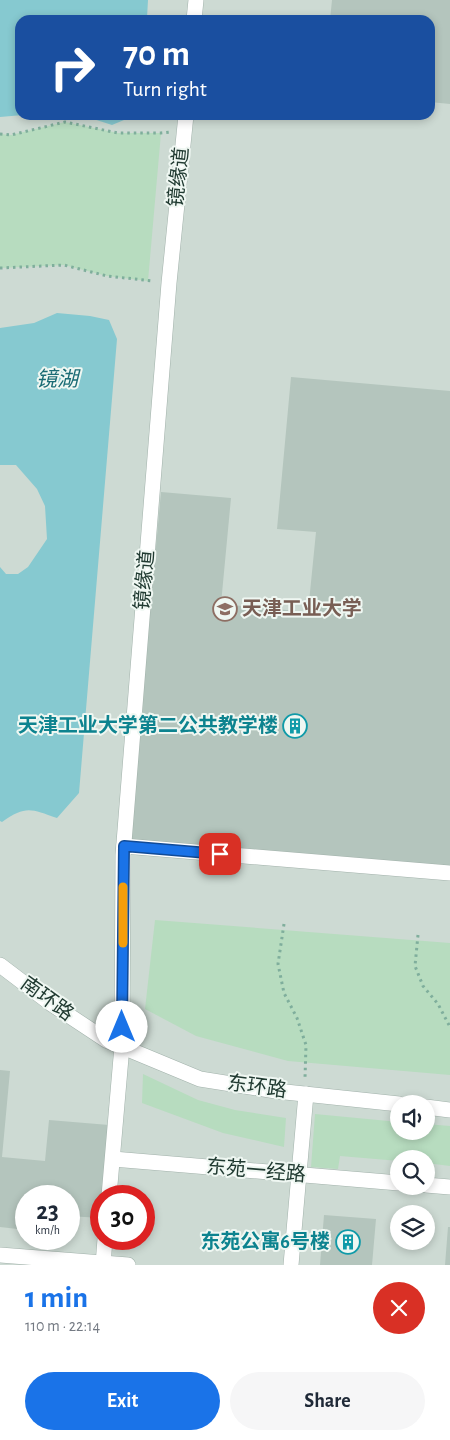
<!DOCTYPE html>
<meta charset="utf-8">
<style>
body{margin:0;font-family:"Alegreya Sans","Noto Sans SC",sans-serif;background:#f6f6f7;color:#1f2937;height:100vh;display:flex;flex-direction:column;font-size:19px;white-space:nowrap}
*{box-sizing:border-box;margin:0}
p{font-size:16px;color:#747a83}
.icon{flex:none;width:28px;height:28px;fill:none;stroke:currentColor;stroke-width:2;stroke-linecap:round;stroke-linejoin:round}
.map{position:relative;height:1265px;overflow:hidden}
.side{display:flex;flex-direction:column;background:#fff;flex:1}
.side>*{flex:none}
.top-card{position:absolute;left:15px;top:15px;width:420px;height:105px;border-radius:15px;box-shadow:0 2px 8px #0003;background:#1a4fa0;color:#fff;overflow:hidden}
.buttons{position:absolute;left:390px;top:1095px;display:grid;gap:10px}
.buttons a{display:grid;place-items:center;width:45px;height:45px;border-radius:50%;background:#fff;box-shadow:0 2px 8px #0003;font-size:25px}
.speed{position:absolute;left:15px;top:1185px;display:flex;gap:10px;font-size:25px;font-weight:700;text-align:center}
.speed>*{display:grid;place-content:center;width:65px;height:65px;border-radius:50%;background:#fff;box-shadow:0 2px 8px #0003;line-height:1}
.speed small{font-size:12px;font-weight:400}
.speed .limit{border:8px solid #d22;background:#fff;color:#111}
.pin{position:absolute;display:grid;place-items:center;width:42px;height:42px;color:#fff;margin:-21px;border-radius:10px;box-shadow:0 2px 8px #0006}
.me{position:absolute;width:55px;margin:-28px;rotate:0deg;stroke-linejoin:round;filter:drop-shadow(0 0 4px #0008)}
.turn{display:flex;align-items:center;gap:18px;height:105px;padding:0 25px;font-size:22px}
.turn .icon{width:65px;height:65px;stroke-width:2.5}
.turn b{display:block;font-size:35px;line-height:42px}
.round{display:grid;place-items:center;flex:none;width:52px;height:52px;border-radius:26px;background:#f6f6f7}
.head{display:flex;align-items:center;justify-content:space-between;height:85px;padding:0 25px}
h1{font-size:30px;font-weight:700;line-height:38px;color:#1a73e8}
.action{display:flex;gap:10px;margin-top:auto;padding:10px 25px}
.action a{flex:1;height:58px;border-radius:30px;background:#1a73e8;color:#fff;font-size:20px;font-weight:700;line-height:58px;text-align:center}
.action a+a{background:#f6f6f7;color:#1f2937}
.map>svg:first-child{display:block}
.built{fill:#cddad3;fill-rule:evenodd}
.green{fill:#b7dcbf}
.water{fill:#86c9d0}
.building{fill:#b4c5bd}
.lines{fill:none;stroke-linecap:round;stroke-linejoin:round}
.minor-casing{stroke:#a2b2ab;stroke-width:16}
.path{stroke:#7fae9c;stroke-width:3;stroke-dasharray:2.5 4;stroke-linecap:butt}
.minor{stroke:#fff;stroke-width:15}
.route-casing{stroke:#114b97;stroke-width:12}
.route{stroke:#1a73e8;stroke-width:9}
.slow{stroke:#f59e0b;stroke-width:9}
.labels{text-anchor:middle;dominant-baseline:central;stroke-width:4;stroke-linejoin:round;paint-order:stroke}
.street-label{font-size:20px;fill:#203a31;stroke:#eff7f2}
.education-label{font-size:20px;font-weight:bold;fill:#785e54;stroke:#eff7f2;text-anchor:start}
.culture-label{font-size:20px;font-weight:bold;fill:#0d838f;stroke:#eff7f2;text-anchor:end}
.water-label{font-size:21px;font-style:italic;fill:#1b6c75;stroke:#eff7f2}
</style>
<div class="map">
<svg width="450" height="1265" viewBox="0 0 450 1265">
<rect width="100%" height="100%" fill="#dfeae4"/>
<path class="built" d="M0,0H450V1265H0ZM20,20H430V115H20ZM399,1104H426V1131H399ZM399,1159H426V1186H399ZM26,1196H69V1239H26ZM101,1196H144V1239H101ZM399,1214H426V1241H399Z"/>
<g class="green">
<polygon points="65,122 118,133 161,133 148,281 107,276 64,265 0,268 0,134 11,135"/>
<polygon points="155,920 450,943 450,1075 288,1061 196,1036 145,1009"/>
<polygon points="143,1074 198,1100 235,1110 286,1118 284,1147 223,1133 142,1103"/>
<polygon points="315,1114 399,1122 399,1131 426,1131 426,1124 450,1126 450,1166 426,1163 426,1159 399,1159 399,1161 340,1156 338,1169 311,1167"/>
</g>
<g class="water">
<polygon points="0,0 148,0 147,18 147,20 20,20 20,115 23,115 0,117"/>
<polygon points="81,115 136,115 112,125"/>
<path d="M57,313L90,316L109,320L117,339L79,793L57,818C31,809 26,805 2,822L0,821V567L6,574H18L28,567L47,539L45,506L37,489L16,465H0V328L34,323Z"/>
</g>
<g class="building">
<polygon points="332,0 450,0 450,104 430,102 430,20 330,20"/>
<polygon points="291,377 450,391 450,870 129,840 161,492 231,498 221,604 308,612 316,532 277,529"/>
<polygon points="0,1070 10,1071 2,1157 45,1161 49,1120 109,1125 102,1196 101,1196 100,1218 69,1216 69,1196 26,1196 26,1230 0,1227"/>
<polygon points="324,1215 376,1219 372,1265 320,1265"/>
<polygon points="448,1227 450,1227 450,1265 445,1265"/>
</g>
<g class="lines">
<g class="minor-casing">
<g id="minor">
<polyline points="194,20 196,0"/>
<polyline points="124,846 450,873"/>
<polyline points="0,965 50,1003 106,1040 200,1079 276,1091 399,1104"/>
<polyline points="426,1107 450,1110"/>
<polyline points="113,1159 399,1183"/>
<polyline points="426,1185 450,1187"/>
<polyline points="109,1196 122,1046 123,855 169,283 186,115"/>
<polyline points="0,1255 128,1265"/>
<polyline points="103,1265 105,1239"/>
<polyline points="291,1265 306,1094"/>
</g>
</g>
<g class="path">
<polyline points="0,134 11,135 65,122 118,133 161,133 170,132"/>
<polyline points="0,268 64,265 107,276 153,281"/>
<polyline points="284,924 278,964 284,993 297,1018 306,1045 305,1078"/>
<polyline points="418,935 415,966 423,986 438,1004 450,1027"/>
</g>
<use href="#minor" class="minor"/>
</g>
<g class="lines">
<g class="route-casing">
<polyline id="route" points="122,1027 124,846 220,854"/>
</g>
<use href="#route" class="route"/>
<polyline class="slow" points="123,943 123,887"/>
</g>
<defs>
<g id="university-ring" transform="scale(1.25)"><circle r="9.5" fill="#eff7f2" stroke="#8d6e63" stroke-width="1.5"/><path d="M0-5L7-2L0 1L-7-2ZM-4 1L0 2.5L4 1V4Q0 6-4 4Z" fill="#8d6e63"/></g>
<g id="building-ring" transform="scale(1.25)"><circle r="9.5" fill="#eff7f2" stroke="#0f9aa8" stroke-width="1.5"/><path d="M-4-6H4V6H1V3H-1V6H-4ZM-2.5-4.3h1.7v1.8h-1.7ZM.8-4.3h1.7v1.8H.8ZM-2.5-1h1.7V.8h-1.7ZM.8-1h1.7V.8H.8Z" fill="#0f9aa8"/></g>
</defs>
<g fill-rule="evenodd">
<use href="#university-ring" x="225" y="609"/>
<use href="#building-ring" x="295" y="726"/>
<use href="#building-ring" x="348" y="1242"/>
</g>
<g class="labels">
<g class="street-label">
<text transform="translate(179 177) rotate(-84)">镜缘道</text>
<text transform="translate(145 580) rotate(-85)">镜缘道</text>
<text transform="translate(47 999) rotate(36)">南环路</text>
<text transform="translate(257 1087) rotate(8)">东环路</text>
<text transform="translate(256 1171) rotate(5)">东苑一经路</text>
</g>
<g class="education-label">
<text x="242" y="609">天津工业大学</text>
</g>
<g class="culture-label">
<text x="278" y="726">天津工业大学第二公共教学楼</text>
<text x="330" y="1242">东苑公寓6号楼</text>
</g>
<g class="water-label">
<text x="57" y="379">镜湖</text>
</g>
</g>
</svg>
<div class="buttons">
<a><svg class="icon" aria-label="sound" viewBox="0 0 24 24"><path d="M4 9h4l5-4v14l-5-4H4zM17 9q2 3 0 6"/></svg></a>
<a><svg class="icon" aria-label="search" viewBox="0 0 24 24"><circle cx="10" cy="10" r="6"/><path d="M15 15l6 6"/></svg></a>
<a><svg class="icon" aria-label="layers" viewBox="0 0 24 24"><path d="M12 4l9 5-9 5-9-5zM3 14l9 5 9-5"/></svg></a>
</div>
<div class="speed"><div>23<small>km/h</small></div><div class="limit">30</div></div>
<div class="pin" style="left:220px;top:854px;background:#d93025"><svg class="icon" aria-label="arrive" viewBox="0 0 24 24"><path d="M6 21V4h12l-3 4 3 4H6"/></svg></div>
<svg class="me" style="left:122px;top:1027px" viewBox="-20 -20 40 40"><circle r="19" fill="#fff"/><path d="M0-13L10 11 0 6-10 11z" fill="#1a73e8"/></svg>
<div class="top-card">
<div class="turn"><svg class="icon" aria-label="right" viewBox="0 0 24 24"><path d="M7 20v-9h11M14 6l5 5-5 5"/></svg><div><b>70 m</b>Turn right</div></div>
</div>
</div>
<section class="side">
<div class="head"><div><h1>1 min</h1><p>110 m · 22:14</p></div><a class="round" style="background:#d93025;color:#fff"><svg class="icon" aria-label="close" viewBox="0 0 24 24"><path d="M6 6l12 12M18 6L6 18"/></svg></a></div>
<div class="action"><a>Exit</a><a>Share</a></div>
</section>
